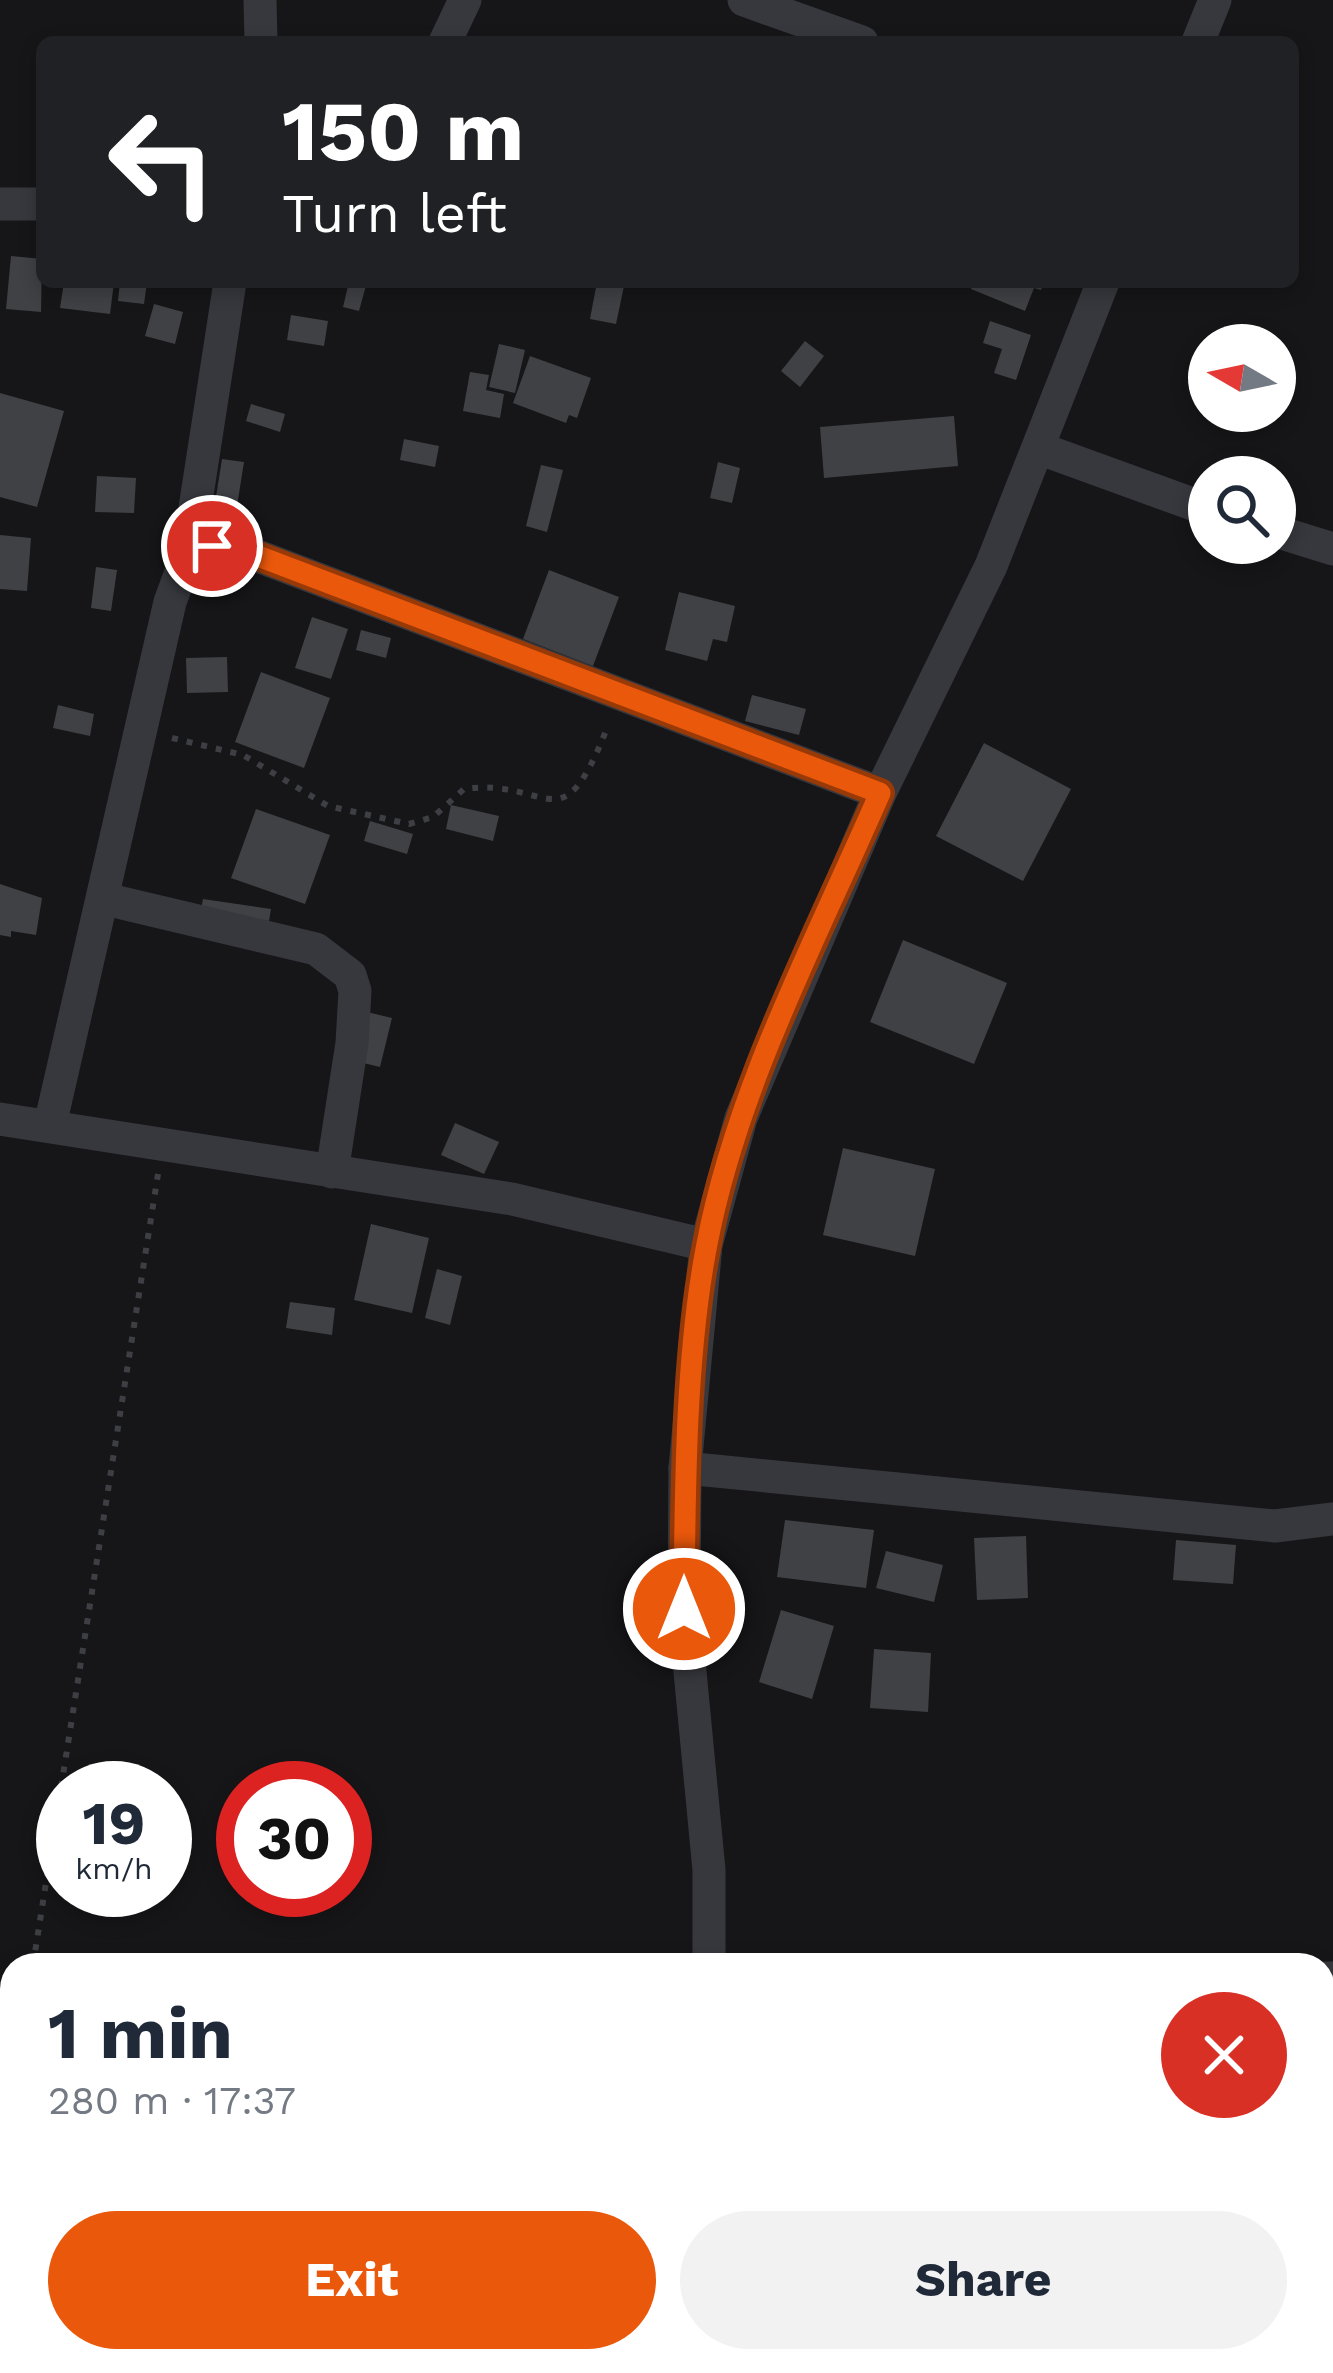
<!DOCTYPE html>
<meta charset="utf-8">
<style>
body{margin:0;font-family:"Work Sans",sans-serif;background:#f2f2f3;color:#1f2937;height:100vh;display:flex;flex-direction:column;font-size:45px;white-space:nowrap}
*{box-sizing:border-box;margin:0}
p{font-size:39px;color:#747a83}
.icon{flex:none;width:66px;height:66px;fill:none;stroke:currentColor;stroke-width:2;stroke-linecap:round;stroke-linejoin:round}
.map{position:relative;flex:1;overflow:hidden}
.details{position:absolute;left:0px;top:1953px;width:1335px;height:420px;display:flex;flex-direction:column;background:#fff;border-radius:36px 36px 0 0;box-shadow:0 6px 18px #0003}
.details>*{flex:none}
.top-card{position:absolute;left:36px;top:36px;width:1263px;height:252px;border-radius:18px;box-shadow:0 6px 18px #0003;background:#202124;color:#fff;overflow:hidden}
.needle{width:78px;rotate:279deg}
.controls{position:absolute;left:1188px;top:324px;display:grid;gap:24px}
.controls a{display:grid;place-items:center;width:108px;height:108px;border-radius:50%;background:#fff;box-shadow:0 6px 18px #0003;font-size:60px}
.speed{position:absolute;left:36px;top:1761px;display:flex;gap:24px;font-size:60px;font-weight:700;text-align:center}
.speed>*{display:grid;place-content:center;width:156px;height:156px;border-radius:50%;background:#fff;box-shadow:0 6px 18px #0003;line-height:1}
.speed small{font-size:30px;font-weight:400}
.speed .limit{border:18px solid #d22;background:#fff;color:#111}
.pin{position:absolute;display:grid;place-items:center;width:102px;height:102px;color:#fff;margin:-51px;border:6px solid #fff;border-radius:50%;box-shadow:0 3px 12px #0007}
.me{position:absolute;width:132px;margin:-66px;rotate:0deg;stroke-linejoin:round;filter:drop-shadow(0 0 9px #0008)}
.turn{display:flex;align-items:center;gap:42px;height:252px;padding:0 48px;font-size:54px}
.turn .icon{width:156px;height:156px;stroke-width:2.5}
.turn b{display:block;font-size:84px;line-height:102px}
.round{display:grid;place-items:center;flex:none;width:126px;height:126px;border-radius:63px;background:#f2f2f3}
.overview{display:flex;align-items:center;justify-content:space-between;height:204px;padding:0 48px}
h1{font-size:72px;font-weight:700;line-height:90px}
.cta{display:flex;gap:24px;margin-top:auto;padding:24px 48px}
.cta a{flex:1;height:138px;border-radius:72px;background:#ea580c;color:#fff;font-size:48px;font-weight:700;line-height:138px;text-align:center}
.cta a+a{background:#f2f2f3;color:#1f2937}
.map>svg:first-child{display:block}
.building{fill:#404145}
.lines{fill:none;stroke-linecap:round;stroke-linejoin:round}
.path{stroke:#3d3f44;stroke-width:6;stroke-dasharray:6 9;stroke-linecap:butt}
.minor{stroke:#37383d;stroke-width:33}
.route-casing{stroke:#983908;stroke-width:30}
.route{stroke:#ea580c;stroke-width:21}
</style>
<div class="map">
<svg width="1333" height="2373" viewBox="0 0 1333 2373">
<rect width="100%" height="100%" fill="#161618"/>
<g class="building">
<polygon points="11,256 42,259 41,312 6,309"/>
<polygon points="64,282 114,282 110,314 60,308"/>
<polygon points="120,282 147,282 144,304 118,301"/>
<polygon points="349,282 367,282 359,311 343,307"/>
<polygon points="597,282 624,286 616,324 590,319"/>
<polygon points="974,282 1044,282 1041,290 1034,288 1025,311 971,289"/>
<polygon points="154,304 183,312 175,344 145,336"/>
<polygon points="291,315 328,321 324,346 287,340"/>
<polygon points="990,321 1031,335 1016,380 994,373 1002,349 983,343"/>
<polygon points="805,341 824,356 800,387 781,371"/>
<polygon points="499,344 525,350 515,393 489,387"/>
<polygon points="530,356 591,378 577,418 569,415 566,423 513,403"/>
<polygon points="470,372 489,375 486,390 504,394 500,418 463,411"/>
<polygon points="0,393 64,411 37,507 0,497"/>
<polygon points="251,404 285,414 280,432 246,421"/>
<polygon points="954,416 958,466 824,478 820,427"/>
<polygon points="404,439 439,446 435,467 400,460"/>
<polygon points="222,459 244,462 237,506 215,503"/>
<polygon points="718,462 740,468 732,503 710,498"/>
<polygon points="541,465 563,470 547,532 526,526"/>
<polygon points="97,476 136,478 134,513 95,512"/>
<polygon points="0,535 31,538 27,591 0,589"/>
<polygon points="96,567 117,570 111,611 91,608"/>
<polygon points="549,570 619,597 593,666 523,639"/>
<polygon points="679,592 735,606 727,642 713,639 707,661 665,650"/>
<polygon points="312,617 348,629 331,679 295,668"/>
<polygon points="361,630 391,638 386,658 356,650"/>
<polygon points="227,657 228,692 187,693 186,658"/>
<polygon points="261,672 330,698 304,768 235,742"/>
<polygon points="752,695 806,709 799,735 745,721"/>
<polygon points="58,705 94,714 90,736 53,728"/>
<polygon points="984,743 1071,789 1023,881 936,836"/>
<polygon points="451,805 499,816 493,841 446,829"/>
<polygon points="256,809 330,835 305,904 231,878"/>
<polygon points="370,821 413,834 407,854 364,841"/>
<polygon points="0,884 42,898 36,935 11,931 11,937 0,935"/>
<polygon points="203,899 271,909 269,921 201,910"/>
<polygon points="903,940 1007,983 974,1064 870,1022"/>
<polygon points="367,1012 392,1018 380,1067 355,1061"/>
<polygon points="455,1123 499,1142 484,1174 441,1155"/>
<polygon points="843,1148 935,1169 915,1256 823,1235"/>
<polygon points="371,1224 429,1238 412,1313 354,1300"/>
<polygon points="437,1269 462,1276 450,1325 425,1318"/>
<polygon points="290,1302 335,1308 332,1335 286,1328"/>
<polygon points="785,1520 874,1530 866,1588 777,1577"/>
<polygon points="1026,1536 1028,1598 977,1600 974,1538"/>
<polygon points="1176,1540 1236,1545 1233,1584 1173,1580"/>
<polygon points="886,1551 943,1565 934,1602 876,1588"/>
<polygon points="781,1610 834,1626 812,1699 759,1682"/>
<polygon points="874,1649 931,1653 928,1712 870,1708"/>
<polygon points="220,2361 291,2361 290,2373 219,2373"/>
<polygon points="474,2361 561,2361 573,2364 571,2373 472,2373"/>
<polygon points="679,2361 677,2373 613,2373 614,2368 592,2363"/>
</g>
<g class="lines">
<g class="path">
<path d="M172,738L243,755L328,806L409,824L433,817L464,789C551,777 560,848 607,728"/>
<polyline points="33,1965 158,1174"/>
<polyline points="0,2061 12,2063"/>
<polyline points="0,2159 12,2093"/>
<polyline points="211,2373 212,2361"/>
</g>
<g class="minor">
<polyline points="260,0 261,42"/>
<polyline points="744,0 862,42"/>
<polyline points="445,42 465,0"/>
<polyline points="1198,42 1215,0"/>
<polyline points="0,204 42,204"/>
<polyline points="1041,449 1209,510"/>
<polyline points="1275,531 1333,549"/>
<polyline points="188,553 230,282"/>
<polyline points="105,899 316,949 350,975 355,991 352,1043 332,1172"/>
<polyline points="0,1119 512,1199 706,1245"/>
<polyline points="50,1125 170,602 188,553 212,546 242,550 880,793"/>
<polyline points="685,1468 1275,1526 1333,1519"/>
<polyline points="709,1965 709,1870 684,1609 685,1468 706,1245 741,1118 880,793 991,566 1103,282"/>
<polyline points="1323,1978 1333,1978"/>
<polyline points="710,2361 710,2373"/>
</g>
</g>
<g class="lines">
<g class="route-casing">
<path id="route" d="M212,546L242,550L880,793C817,938 737,1087 707,1244C685,1356 685,1495 684,1609"/>
</g>
<use href="#route" class="route"/>
</g>
</svg>
<div class="controls">
<a><svg class="needle" viewBox="-14 -14 28 28"><path d="M0-13l5 13h-10z" fill="#e53935"/><path d="M0 13l5-13h-10z" fill="#747a83"/></svg></a>
<a><svg class="icon" aria-label="search" viewBox="0 0 24 24"><circle cx="10" cy="10" r="6"/><path d="M15 15l6 6"/></svg></a>
</div>
<div class="speed"><div>19<small>km/h</small></div><div class="limit">30</div></div>
<div class="pin" style="left:212px;top:546px;background:#d93025"><svg class="icon" aria-label="arrive" viewBox="0 0 24 24"><path d="M6 21V4h12l-3 4 3 4H6"/></svg></div>
<svg class="me" style="left:684px;top:1609px" viewBox="-20 -20 40 40"><circle r="17" fill="#ea580c" stroke="#fff" stroke-width="3"/><path d="M0-11L8 9 0 5-8 9z" fill="#fff"/></svg>
<div class="top-card">
<div class="turn"><svg class="icon" aria-label="left" viewBox="0 0 24 24"><path d="M17 20v-9H6M10 6l-5 5 5 5"/></svg><div><b>150 m</b>Turn left</div></div>
</div>
<section class="details">
<div class="overview"><div><h1>1 min</h1><p>280 m · 17:37</p></div><a class="round" style="background:#d93025;color:#fff"><svg class="icon" aria-label="close" viewBox="0 0 24 24"><path d="M6 6l12 12M18 6L6 18"/></svg></a></div>
<div class="cta"><a>Exit</a><a>Share</a></div>
</section>
</div>
